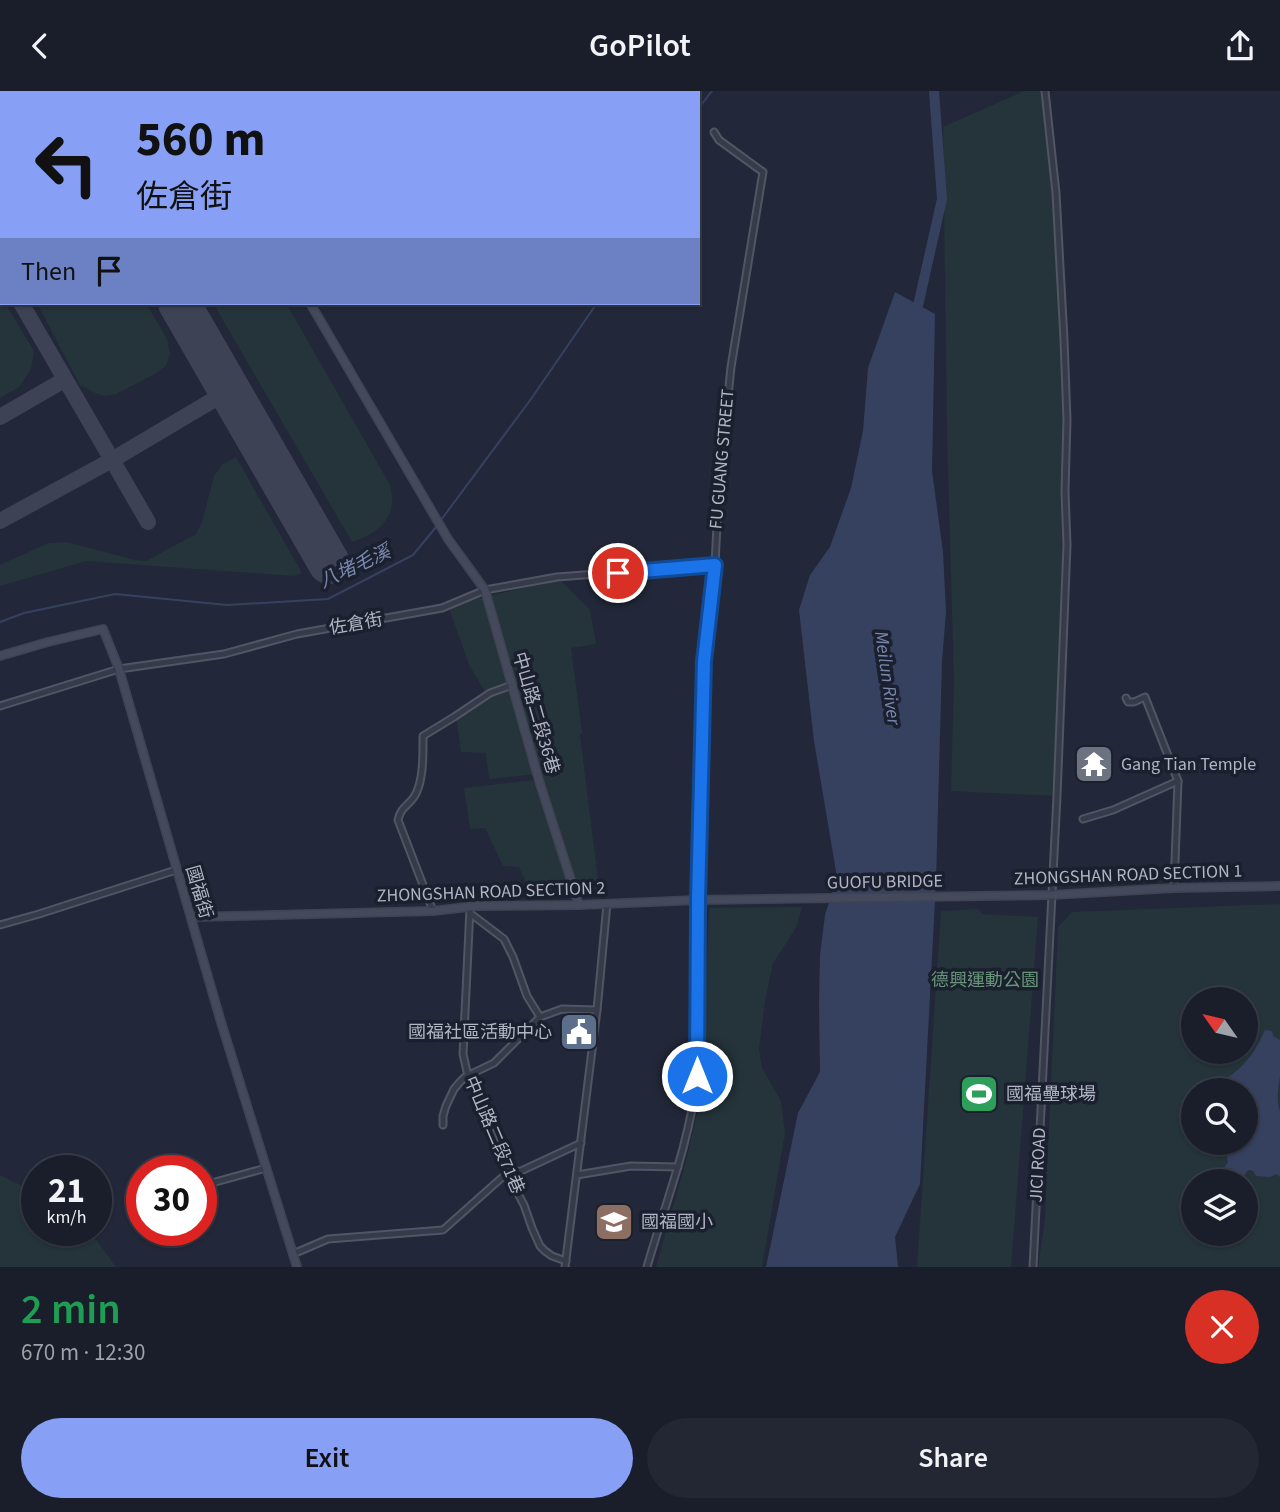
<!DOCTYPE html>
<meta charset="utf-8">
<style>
body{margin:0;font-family:"Source Sans 3","Noto Sans TC",sans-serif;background:#232733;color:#f1f3f6;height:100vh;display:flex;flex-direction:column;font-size:26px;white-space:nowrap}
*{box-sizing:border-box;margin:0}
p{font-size:23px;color:#9fa2a9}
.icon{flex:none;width:38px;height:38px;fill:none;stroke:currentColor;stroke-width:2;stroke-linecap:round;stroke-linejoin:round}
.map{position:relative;height:1176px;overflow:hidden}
.side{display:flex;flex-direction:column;background:#1a1e2b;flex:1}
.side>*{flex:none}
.hud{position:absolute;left:0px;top:0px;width:700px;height:214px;box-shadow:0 2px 5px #0004,0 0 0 2px #383c47;background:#87a0f5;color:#111;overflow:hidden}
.needle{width:46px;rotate:304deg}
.buttons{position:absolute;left:1181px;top:896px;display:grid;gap:14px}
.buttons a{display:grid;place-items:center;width:77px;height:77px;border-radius:50%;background:#1a1e2b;box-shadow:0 2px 5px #0004,0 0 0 2px #383c47;font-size:35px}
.speed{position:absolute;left:21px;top:1064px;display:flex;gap:14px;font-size:35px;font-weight:700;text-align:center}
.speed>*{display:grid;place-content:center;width:91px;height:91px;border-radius:50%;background:#1a1e2b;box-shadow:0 2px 5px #0004,0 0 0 2px #383c47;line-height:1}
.speed small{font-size:18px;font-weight:400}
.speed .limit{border:10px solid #d22;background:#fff;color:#111}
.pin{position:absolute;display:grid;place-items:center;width:60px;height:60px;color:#fff;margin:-30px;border:4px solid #fff;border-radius:50%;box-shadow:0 2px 7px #0007}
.me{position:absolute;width:77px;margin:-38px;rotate:0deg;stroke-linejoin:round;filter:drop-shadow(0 0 5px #0008)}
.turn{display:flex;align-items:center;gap:24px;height:147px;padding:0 21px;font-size:32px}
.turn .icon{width:91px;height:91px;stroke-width:2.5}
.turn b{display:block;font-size:49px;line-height:60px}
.then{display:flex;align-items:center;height:66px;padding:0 21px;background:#0003;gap:14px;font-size:26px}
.round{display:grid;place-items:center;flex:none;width:74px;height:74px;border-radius:37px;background:#232733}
.summary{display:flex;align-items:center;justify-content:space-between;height:119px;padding:0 21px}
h1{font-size:42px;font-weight:600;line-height:52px;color:#1e9e55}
.button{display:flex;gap:14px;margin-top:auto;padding:14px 21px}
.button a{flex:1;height:80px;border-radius:42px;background:#87a0f5;color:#111;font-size:28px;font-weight:600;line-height:80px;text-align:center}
.button a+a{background:#232733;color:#f1f3f6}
header{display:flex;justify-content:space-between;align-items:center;height:91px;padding:0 21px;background:#1a1e2b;font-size:32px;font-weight:600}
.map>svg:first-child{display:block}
.green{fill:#24343a;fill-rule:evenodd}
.water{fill:#364160}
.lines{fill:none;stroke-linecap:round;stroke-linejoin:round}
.stream{stroke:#364160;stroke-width:2}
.river{stroke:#364160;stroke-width:10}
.taxiway{stroke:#3d4354;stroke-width:16}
.runway{stroke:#3d4354;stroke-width:42}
.street-casing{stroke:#515564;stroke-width:9}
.secondary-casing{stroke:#3f4453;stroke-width:10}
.street{stroke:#363b49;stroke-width:5}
.secondary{stroke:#44495c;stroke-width:7}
.route-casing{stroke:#114b97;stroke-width:18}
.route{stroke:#1a73e8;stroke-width:12}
.labels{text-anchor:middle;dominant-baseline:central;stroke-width:7;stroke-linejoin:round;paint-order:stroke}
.street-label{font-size:18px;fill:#b1b5c6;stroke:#1b202e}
.poi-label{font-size:18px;fill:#b1b5c6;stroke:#1b202e;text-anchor:start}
.park-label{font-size:18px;fill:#68967a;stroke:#1b202e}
.water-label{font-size:19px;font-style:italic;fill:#7987ad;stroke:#1b202e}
</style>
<header><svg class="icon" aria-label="back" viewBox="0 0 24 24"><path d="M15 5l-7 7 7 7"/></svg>GoPilot<svg class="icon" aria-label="share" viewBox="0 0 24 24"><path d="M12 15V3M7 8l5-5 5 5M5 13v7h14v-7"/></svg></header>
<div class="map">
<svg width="1280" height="1176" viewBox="0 0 1280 1176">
<rect width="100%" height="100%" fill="#222839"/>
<g class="green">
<polygon points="1024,0 1045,0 1067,329 1057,705 951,700 954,590 947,341 943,36"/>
<polygon points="0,202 2,212 5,212 34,260 31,278 19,296 0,307"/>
<polygon points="37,212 146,212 167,248 170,263 166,275 155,283 116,303 105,305 95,302 80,294"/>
<path d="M213,212H286L389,392C400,424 380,442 352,451Z"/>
<polygon points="236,366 302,482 295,485 86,470 0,495 0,474 48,452 67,451 135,469 146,470 196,443 202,431 214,385 223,373"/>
<polygon points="560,489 590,519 596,553 571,557 582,642 580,644 600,805 581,805 539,683 489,688 486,662 461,661 456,625 487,604 469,574 448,514"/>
<polygon points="533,689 572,805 532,805 519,776 503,775 485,737 470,738 464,697"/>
<path d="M1280,813V1176H1038L1045,1127L1058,836L1072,821ZM1194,908H1246V961H1194ZM1194,999H1246V1052H1194ZM1194,1090H1246V1143H1194Z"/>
<polygon points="802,816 796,837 773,872 765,910 759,958 762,977 781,1010 785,1042 762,1176 656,1176 686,1070 702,1001 709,817"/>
<polygon points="978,818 983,823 1038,826 1011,1176 917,1176 941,820"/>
<polygon points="0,1084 37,1103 37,1139 89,1139 116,1176 0,1176"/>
</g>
<g class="water">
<polygon points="895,201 935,223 932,380 943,461 946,521 942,570 936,790 920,1093 895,1146 898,1176 766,1176 798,1022 820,981 819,912 820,864 825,824 837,786 814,650 799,519 810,484 830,456 851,397 863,340 868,277"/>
<path d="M1265,939L1272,940L1273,945L1280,949C1280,961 1280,974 1280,985C1278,998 1276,1008 1280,1021V1086L1277,1083L1270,1086L1256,1085L1253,1080L1249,1079L1246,1081L1245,1084L1237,1085L1227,1088L1223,1086C1221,1078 1225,1076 1228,1071C1226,1064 1229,1058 1232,1052H1246V999H1200L1201,995C1231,994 1254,966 1265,939Z"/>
</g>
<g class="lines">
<g class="stream">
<polyline points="698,18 712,0"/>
<polyline points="441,429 531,308 597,212"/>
<polyline points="0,531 24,522 115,503 227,514 328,508 413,464 436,436"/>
</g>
<polyline class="river" points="915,228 942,108 934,0"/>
<g class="taxiway">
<polyline points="0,176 2,179"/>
<polyline points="21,212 148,431"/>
<polyline points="0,326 64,289"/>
<polyline points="0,430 112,369 230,299"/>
</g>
<g class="runway">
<polyline points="57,0 58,2"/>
<polyline points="179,212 329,472"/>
</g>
<g class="street-casing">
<g id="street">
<polyline points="0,615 119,578 224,563 297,543 442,517 485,499 557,486 715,474"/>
<polyline points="1083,728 1113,719 1178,690 1145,606 1134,611 1128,611 1126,607"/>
<polyline points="1174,797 1178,690"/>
<polyline points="470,817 463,963 468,985 507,1082 524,1114 532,1137 540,1155 545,1160 552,1165 566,1170"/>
<path d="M433,820L398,729C401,716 407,716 414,706C424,691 423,662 423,645L454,626L490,602L512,594"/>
<polyline points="471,823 504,848 513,866 527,905 540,926"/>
<polyline points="0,834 39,823 176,779"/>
<polyline points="443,1034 443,1025 446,1015 454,998 460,991 465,986 494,972 540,926 562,918 597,919"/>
<polyline points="577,1084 631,1075 678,1076"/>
<polyline points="201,1095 266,1077"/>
<polyline points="195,1139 196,1144"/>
<polyline points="293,1163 328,1148 443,1139 507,1082 521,1080 581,1052"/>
<polyline points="565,1176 597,919 607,813"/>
<path d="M647,1176C665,1113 690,1051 697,985L698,809L704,570L715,474L719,393L731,276L763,81L719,49L714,41"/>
<polyline points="1033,1176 1057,705 1067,454 1065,400 1067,329 1064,249 1056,102 1045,0"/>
</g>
</g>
<g class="secondary-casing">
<g id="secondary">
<polyline points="188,0 189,2"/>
<polyline points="310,212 448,448 485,499 540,693 579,814"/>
<polyline points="0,565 48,551 103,538 119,578 221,931 297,1176"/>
<polyline points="191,826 433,820 477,815 579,814 698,809 1051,804 1174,797 1280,795"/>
</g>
</g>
<use href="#street" class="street"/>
<use href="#secondary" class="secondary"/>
</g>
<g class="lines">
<g class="route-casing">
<polyline id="route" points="618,482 715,474 704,570 698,810 697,985"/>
</g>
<use href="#route" class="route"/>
</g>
<defs>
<g id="temple-square" transform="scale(2.0125)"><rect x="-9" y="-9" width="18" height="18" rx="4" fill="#6b7280" stroke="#1b202e"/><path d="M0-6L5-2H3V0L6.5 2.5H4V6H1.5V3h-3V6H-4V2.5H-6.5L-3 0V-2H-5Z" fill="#fff"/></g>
<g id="civic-square" transform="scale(2.0125)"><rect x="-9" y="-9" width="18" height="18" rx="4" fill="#5c6f8a" stroke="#1b202e"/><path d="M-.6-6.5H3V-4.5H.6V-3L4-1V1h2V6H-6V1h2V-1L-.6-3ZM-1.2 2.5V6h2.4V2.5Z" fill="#fff"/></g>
<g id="stadium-square" transform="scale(2.0125)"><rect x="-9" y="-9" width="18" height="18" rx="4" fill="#2e9e5b" stroke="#1b202e"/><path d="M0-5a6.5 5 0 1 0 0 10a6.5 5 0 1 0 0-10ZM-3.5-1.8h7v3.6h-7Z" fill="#fff"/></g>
<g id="school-square" transform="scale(2.0125)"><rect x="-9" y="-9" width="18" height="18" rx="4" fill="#8d6e63" stroke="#1b202e"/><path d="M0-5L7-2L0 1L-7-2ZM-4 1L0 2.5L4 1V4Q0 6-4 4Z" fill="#fff"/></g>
</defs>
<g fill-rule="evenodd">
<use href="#temple-square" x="1094" y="673"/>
<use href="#civic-square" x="579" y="941"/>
<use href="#stadium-square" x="979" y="1003"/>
<use href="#school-square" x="614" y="1131"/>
</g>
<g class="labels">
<g class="street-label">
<text transform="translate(722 368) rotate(-85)">FU GUANG STREET</text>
<text transform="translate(356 533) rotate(-10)">佐倉街</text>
<text transform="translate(536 622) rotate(74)">中山路二段36巷</text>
<text transform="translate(1128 784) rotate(-2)">ZHONGSHAN ROAD SECTION 1</text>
<text transform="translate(885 791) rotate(-1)">GUOFU BRIDGE</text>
<text transform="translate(199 801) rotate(74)">國福街</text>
<text transform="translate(491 801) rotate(-2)">ZHONGSHAN ROAD SECTION 2</text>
<text transform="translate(494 1044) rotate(67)">中山路二段71巷</text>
<text transform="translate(1038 1074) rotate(-87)">JICI ROAD</text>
</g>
<g class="poi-label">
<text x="1121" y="673">Gang Tian Temple</text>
<text x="552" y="941" text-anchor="end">國福社區活動中心</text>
<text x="1006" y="1003">國福壘球場</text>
<text x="641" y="1131">國福國小</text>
</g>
<g class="park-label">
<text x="985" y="889">德興運動公園</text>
</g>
<g class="water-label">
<text transform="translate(355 476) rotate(-25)">八堵毛溪</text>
<text transform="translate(887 587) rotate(82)">Meilun River</text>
</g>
</g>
</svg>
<div class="buttons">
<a><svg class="needle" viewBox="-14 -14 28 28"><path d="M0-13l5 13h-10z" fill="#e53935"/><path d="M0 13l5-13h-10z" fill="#9fa2a9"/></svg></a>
<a><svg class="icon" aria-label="search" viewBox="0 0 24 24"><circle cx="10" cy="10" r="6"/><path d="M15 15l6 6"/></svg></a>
<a><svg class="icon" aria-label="layers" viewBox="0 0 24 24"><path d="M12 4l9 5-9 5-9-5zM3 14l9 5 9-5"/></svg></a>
</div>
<div class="speed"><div>21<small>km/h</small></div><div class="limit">30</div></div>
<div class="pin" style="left:618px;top:482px;background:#d93025"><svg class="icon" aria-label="arrive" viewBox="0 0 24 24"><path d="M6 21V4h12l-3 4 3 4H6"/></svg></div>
<svg class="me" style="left:697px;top:985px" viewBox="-20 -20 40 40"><circle r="17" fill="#1a73e8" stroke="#fff" stroke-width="3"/><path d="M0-11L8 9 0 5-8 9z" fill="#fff"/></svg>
<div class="hud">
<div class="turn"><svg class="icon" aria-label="left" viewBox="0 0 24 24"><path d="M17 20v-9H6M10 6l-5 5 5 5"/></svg><div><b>560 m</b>佐倉街</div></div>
<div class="then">Then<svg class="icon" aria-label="arrive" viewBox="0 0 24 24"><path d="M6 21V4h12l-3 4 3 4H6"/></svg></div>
</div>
</div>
<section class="side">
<div class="summary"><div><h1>2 min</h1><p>670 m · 12:30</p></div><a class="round" style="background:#d93025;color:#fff"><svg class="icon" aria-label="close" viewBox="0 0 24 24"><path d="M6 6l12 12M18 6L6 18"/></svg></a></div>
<div class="button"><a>Exit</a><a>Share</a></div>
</section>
